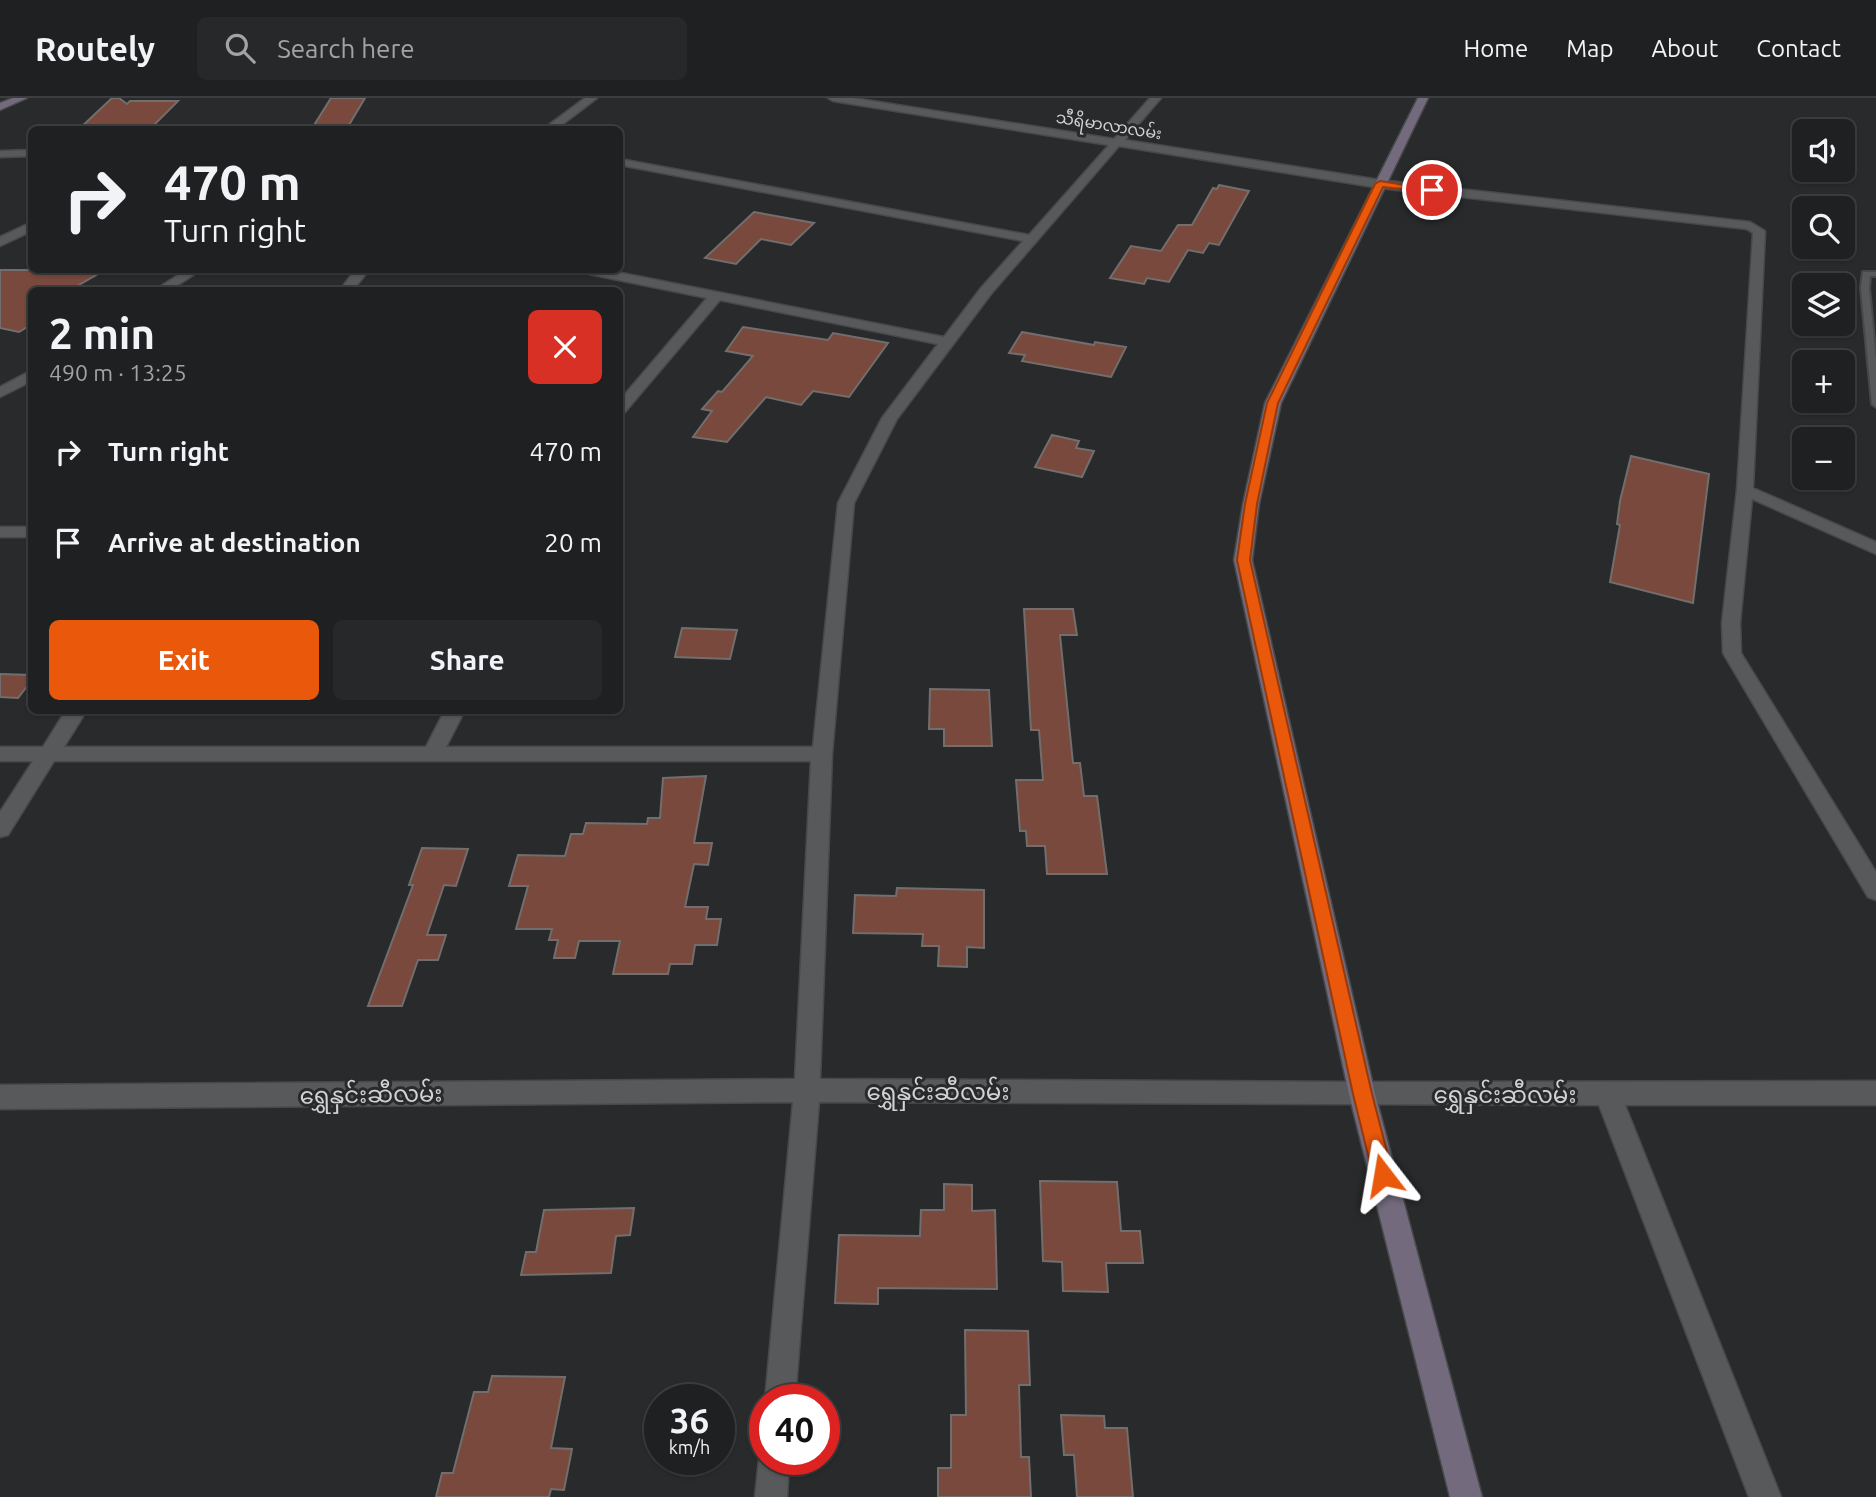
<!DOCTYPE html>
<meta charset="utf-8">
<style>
body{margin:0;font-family:Ubuntu,"Noto Sans Myanmar",sans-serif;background:#27282a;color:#f1f3f6;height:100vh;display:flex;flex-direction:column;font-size:26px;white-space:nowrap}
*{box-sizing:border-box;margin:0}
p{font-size:23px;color:#a1a3a5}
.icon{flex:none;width:38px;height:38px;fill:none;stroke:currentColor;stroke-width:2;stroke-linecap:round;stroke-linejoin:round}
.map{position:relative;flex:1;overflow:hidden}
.drawer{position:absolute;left:28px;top:189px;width:595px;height:427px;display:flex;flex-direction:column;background:#1f2021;border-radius:10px;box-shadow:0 2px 5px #0004,0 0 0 2px #3c3e3f}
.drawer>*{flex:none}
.banner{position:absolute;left:28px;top:28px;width:595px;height:147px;border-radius:10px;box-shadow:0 2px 5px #0004,0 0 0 2px #3c3e3f;background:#1f2021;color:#f1f3f6;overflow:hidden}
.controls{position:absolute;left:1792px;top:21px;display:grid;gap:14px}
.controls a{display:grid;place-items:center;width:63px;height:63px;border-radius:10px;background:#1f2021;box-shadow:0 2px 5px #0004,0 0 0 2px #3c3e3f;font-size:35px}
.speed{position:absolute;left:644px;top:1286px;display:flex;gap:14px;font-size:35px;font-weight:700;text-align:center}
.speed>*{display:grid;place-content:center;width:91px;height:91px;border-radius:50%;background:#1f2021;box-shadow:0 2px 5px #0004,0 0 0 2px #3c3e3f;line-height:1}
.speed small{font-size:18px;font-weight:400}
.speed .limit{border:10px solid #d22;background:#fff;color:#111}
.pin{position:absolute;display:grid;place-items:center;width:60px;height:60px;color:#fff;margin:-30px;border:4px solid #fff;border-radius:50%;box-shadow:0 2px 7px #0007}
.me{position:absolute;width:77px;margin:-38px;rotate:346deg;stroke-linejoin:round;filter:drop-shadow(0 0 5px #0008)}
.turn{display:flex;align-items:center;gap:24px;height:147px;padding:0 21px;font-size:32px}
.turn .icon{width:91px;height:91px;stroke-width:2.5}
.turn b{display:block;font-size:49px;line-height:60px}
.round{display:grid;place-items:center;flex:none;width:74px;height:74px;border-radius:10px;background:#27282a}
.summary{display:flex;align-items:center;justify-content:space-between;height:119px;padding:0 21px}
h1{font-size:42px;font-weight:700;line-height:52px}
.action{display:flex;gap:14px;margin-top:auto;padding:14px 21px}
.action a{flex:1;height:80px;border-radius:10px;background:#ea580c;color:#fff;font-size:28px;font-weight:700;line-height:80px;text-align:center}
.action a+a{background:#27282a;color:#f1f3f6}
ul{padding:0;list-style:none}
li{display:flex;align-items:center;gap:21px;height:91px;padding:0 21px}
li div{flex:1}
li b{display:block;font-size:26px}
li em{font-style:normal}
header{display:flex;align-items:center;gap:42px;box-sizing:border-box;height:98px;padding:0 35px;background:#1f2021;border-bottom:2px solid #3c3e3f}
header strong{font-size:33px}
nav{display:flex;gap:38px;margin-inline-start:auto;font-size:24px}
.search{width:490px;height:63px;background:#27282a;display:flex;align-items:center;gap:18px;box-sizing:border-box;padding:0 24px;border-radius:10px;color:#a1a3a5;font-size:26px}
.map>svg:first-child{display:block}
.building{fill:#78493c;stroke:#716e6d;stroke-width:2}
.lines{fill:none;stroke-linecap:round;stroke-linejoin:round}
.lane-casing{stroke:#47484a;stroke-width:4}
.street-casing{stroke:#47484a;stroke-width:3}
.secondary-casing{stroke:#47484a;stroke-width:3}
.lane{fill:#57595b;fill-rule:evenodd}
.street{fill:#57595b;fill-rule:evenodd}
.secondary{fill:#736a7e;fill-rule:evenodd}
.route{fill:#ea580c;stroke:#983908;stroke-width:2}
.labels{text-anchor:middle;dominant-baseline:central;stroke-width:6;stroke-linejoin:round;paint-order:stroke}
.far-street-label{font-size:16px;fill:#d1d2d4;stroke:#292a2c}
.near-street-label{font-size:23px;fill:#d1d2d4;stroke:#292a2c}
</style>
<header>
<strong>Routely</strong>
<div class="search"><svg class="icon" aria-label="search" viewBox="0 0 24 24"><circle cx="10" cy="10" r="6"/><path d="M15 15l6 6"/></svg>Search here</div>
<nav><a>Home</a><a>Map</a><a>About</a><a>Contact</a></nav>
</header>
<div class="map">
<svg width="1876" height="1399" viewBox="0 0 1876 1399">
<rect width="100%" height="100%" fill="#292a2c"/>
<g class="building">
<polygon points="112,0 119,0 127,6 130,3 178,3 149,32 78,32"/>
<polygon points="331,0 365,0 346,32 311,32"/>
<polygon points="1219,87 1249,93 1219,147 1209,145 1203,155 1188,152 1169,184 1147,180 1144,186 1110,180 1131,148 1161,153 1178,127 1192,127 1213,90 1217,91"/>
<polygon points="754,114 814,125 791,147 761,141 736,166 705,160"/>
<polygon points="0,172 105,172 70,192 32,192 32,226 19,234 0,230"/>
<polygon points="743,229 828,242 833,235 888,245 849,299 813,293 801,307 766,299 727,344 693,339 712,313 702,311 718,293 722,294 753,258 726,253"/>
<polygon points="1022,234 1094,247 1095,244 1126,249 1111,279 1022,263 1025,257 1009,255"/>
<polygon points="1052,337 1079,343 1076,350 1094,353 1082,379 1035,369"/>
<polygon points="1631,358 1709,376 1693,505 1610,484 1620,427 1617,426 1620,403"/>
<polygon points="1024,511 1073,511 1077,537 1060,537 1073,665 1080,665 1084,698 1097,698 1107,776 1047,776 1045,748 1027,748 1026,733 1020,733 1016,682 1043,682 1039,632 1031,632"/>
<polygon points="682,530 737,532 730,561 675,559"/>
<polygon points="0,576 32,577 32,582 18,600 0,599"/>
<polygon points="930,591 989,592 992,648 944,648 944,631 929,631"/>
<polygon points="706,678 694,745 712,745 708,767 694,766 685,809 708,809 706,821 721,821 717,847 695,847 692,866 670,866 668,876 613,876 620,843 579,843 575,860 554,860 558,842 549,842 552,831 516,831 528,788 509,788 518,757 565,758 571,736 583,736 586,725 647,726 648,720 660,720 663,680"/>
<polygon points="422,750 468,751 456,788 444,787 427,837 446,837 438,862 418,862 402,908 368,908 413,787 409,787"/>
<polygon points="897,790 984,792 984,850 967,849 967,869 938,868 939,848 922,848 923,836 853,835 855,797 896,798"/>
<polygon points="1040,1083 1117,1084 1121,1133 1140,1133 1143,1165 1106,1165 1108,1194 1063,1193 1062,1164 1043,1163"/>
<polygon points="944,1086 972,1087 972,1113 995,1112 997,1191 878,1190 878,1206 835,1205 839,1137 920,1138 921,1112 944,1112"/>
<polygon points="634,1110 630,1137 616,1138 611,1175 521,1177 526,1154 536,1154 544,1112"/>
<polygon points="965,1232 1028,1233 1030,1287 1019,1287 1021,1359 1029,1359 1031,1399 938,1399 938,1370 951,1370 951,1317 966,1317"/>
<polygon points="492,1278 565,1279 551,1350 572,1351 564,1392 551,1391 549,1399 436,1399 442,1375 453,1375 474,1294 488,1294"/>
<polygon points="1061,1317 1104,1318 1105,1330 1127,1330 1133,1399 1077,1399 1074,1357 1064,1357"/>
</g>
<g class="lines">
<g class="lane-casing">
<polygon id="lane" points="1863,174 1876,174 1876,178 1870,178 1869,190 1876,261 1876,309 1872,306 1861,190"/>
</g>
<g class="street-casing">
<g id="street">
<polygon points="585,0 597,0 555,32 542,32"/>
<polygon points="828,0 853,0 1114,41 1150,0 1161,0 1125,42 1380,82 1750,124 1765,133 1753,390 1876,444 1876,456 1752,401 1740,525 1741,555 1876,774 1876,802 1868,799 1723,555 1722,525 1737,392 1753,135 1747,131 1380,90 1119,48 991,196 897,321 854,405 832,656 820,981 1362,984 1876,983 1876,1007 1625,1007 1781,1399 1749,1399 1599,1007 819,1004 795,1302 765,1302 793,1004 0,1011 0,987 795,981 811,663 54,663 8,737 0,739 0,714 33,663 0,663 0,649 43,649 66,612 87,612 64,649 426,649 445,612 465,612 446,649 813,649 838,405 882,320 938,246 720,202 625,314 620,316 620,302 707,200 589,176 582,172 606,172 944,239 981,190 1023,143 620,67 620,61 1029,137 1109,47 833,3"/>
<polygon points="32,52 32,58 0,59 0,53"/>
<polygon points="32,124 32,133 0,148 0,139"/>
<polygon points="186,172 201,172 170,192 155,192"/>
<polygon points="355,172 369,172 353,192 340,192"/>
<polygon points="32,272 32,283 0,299 0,289"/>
<rect x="0" y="429" width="32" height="10"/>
<polygon points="765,1350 765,1362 789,1362 787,1399 755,1399 759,1362"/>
</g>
</g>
<g class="secondary-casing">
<g id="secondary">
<polygon points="13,0 27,0 0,12 0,5"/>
<polygon points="1418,0 1428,0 1281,305 1259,406 1252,462 1375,996 1482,1399 1450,1399 1349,996 1234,462 1243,406 1265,305"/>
</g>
</g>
<use href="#lane" class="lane"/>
<use href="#street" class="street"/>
<use href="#secondary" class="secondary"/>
</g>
<polygon class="route" points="1380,83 1436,92 1432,94 1383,89 1278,305 1257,406 1250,462 1372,996 1393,1077 1390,1083 1383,1086 1376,1083 1373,1077 1353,996 1237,462 1245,406 1267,305 1375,86"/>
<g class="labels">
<g class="far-street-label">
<text transform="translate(1109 27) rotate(9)">သီရိမာလာလမ်း</text>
</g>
<g class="near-street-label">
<text x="938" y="993">ရွှေနှင်းဆီလမ်း</text>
<text transform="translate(371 996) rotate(-1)">ရွှေနှင်းဆီလမ်း</text>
<text x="1505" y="996">ရွှေနှင်းဆီလမ်း</text>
</g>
</g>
</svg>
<div class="controls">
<a><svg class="icon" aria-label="sound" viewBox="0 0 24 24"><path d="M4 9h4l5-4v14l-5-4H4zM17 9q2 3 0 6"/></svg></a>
<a><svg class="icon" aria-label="search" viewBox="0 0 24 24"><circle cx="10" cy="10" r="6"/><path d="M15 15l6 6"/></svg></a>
<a><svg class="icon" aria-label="layers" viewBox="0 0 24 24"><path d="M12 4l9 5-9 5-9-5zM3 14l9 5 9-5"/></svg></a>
<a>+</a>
<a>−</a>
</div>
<div class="speed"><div>36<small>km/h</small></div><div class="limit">40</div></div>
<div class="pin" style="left:1432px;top:92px;background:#d93025"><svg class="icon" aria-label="arrive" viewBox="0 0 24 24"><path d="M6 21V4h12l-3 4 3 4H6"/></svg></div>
<svg class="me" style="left:1383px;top:1077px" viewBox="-20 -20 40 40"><path d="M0-17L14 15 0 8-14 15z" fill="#ea580c" stroke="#fff" stroke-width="4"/></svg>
<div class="banner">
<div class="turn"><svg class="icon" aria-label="right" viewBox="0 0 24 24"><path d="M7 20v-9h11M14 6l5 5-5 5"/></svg><div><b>470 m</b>Turn right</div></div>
</div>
<section class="drawer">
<div class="summary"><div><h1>2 min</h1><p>490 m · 13:25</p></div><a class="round" style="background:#d93025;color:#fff"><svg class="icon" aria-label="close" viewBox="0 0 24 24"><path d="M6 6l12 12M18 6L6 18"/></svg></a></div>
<ul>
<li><svg class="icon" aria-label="right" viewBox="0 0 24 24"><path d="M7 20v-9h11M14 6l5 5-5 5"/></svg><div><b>Turn right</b></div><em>470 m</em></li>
<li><svg class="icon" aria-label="arrive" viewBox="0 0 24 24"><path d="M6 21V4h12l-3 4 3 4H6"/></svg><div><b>Arrive at destination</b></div><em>20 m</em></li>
</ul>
<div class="action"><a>Exit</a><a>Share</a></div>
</section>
</div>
